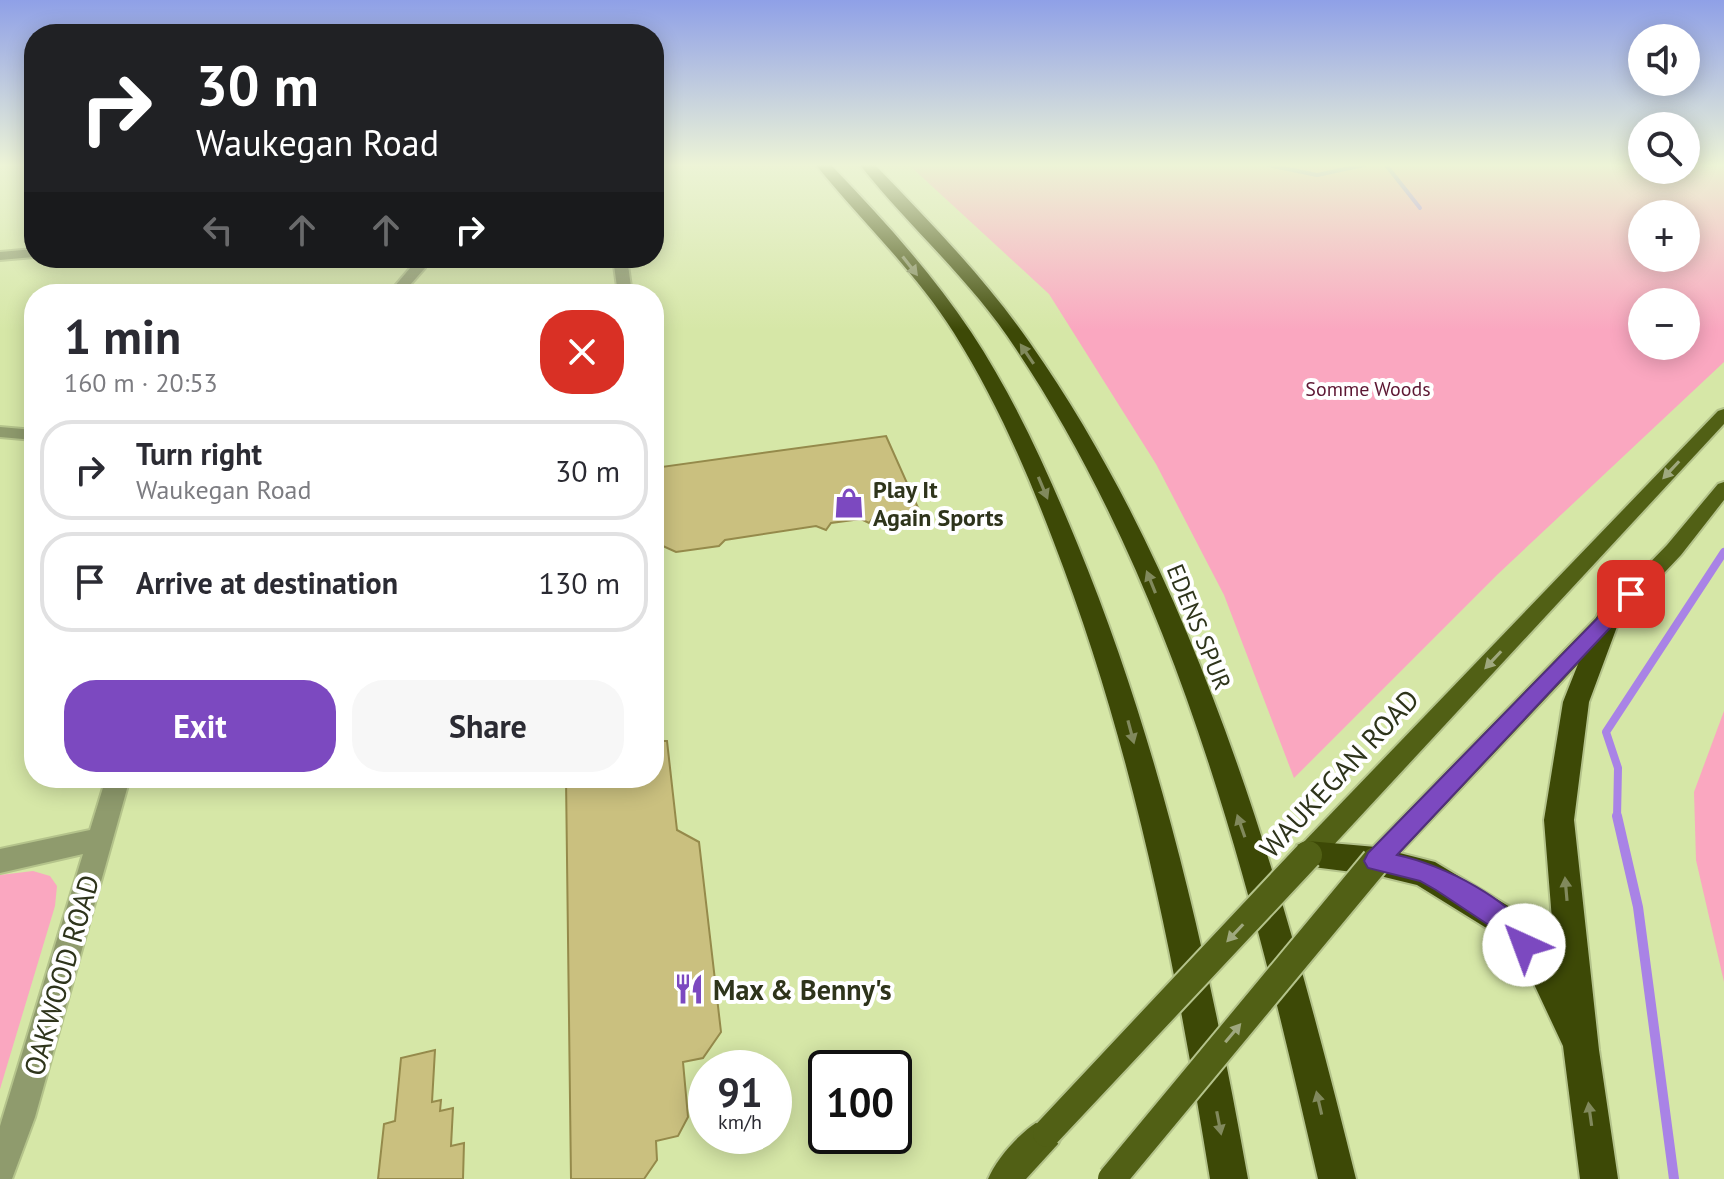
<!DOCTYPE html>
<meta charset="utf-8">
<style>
body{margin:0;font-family:"PT Sans",sans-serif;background:#f7f7f7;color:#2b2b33;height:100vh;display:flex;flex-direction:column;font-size:30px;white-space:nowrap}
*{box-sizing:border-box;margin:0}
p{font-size:26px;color:#7c7c81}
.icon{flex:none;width:44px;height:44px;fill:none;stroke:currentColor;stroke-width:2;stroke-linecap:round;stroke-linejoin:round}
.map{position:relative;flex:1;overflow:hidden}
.panel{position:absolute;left:24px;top:284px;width:640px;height:504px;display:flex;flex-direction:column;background:#fff;border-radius:32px;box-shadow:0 4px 20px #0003}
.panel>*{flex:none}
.guide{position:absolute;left:24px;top:24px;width:640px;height:244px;border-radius:32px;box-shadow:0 4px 20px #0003;background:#202124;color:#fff;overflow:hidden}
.tools{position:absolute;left:1628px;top:24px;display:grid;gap:16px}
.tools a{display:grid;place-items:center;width:72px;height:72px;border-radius:50%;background:#fff;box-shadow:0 4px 20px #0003;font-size:40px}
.speed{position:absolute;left:688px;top:1050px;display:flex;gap:16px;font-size:40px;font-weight:700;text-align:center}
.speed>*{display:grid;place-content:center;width:104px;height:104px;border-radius:50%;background:#fff;box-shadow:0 4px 20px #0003;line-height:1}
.speed small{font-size:20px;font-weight:400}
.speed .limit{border:4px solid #111;border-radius:12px;background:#fff;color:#111}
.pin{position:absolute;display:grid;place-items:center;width:68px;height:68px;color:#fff;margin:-34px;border-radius:16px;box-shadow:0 4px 12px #0006}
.me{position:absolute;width:88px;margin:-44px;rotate:317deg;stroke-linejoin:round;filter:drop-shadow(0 0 6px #0008)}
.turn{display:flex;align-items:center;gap:28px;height:168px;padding:0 40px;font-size:36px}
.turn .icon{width:104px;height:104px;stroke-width:2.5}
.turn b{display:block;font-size:56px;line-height:68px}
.lanes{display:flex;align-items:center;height:76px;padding:0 40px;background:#0003;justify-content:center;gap:40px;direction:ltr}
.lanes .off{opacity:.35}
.round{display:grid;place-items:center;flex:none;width:84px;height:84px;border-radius:32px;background:#f7f7f7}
.head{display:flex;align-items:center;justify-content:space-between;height:136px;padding:0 40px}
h1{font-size:48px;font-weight:800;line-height:60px}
.button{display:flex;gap:16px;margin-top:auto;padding:16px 40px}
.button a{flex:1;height:92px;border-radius:32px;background:#7c49c0;color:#fff;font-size:32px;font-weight:800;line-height:92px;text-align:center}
.button a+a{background:#f7f7f7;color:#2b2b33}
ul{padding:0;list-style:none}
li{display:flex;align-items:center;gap:24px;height:100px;margin:0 16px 12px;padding:0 24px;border:4px solid #e1e1e2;border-radius:32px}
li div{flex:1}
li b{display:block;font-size:30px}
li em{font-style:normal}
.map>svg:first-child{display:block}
.green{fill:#faa7c0;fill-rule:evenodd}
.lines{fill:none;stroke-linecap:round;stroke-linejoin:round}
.stream-far2{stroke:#a983e6;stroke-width:4}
.stream-far1{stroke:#a983e6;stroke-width:8}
.stream{stroke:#a983e6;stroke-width:10}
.building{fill:#cac07f;stroke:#958a4b;stroke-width:2}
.minor-casing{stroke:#b4c38b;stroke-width:4}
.major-casing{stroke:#b4c38b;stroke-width:4}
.highway-casing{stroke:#b4c38b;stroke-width:4}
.minor{fill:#8f9b6d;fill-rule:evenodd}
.major{fill:#516015;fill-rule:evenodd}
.highway{fill:#3d4906;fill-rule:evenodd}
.major-bridge-casing{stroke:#b4c38b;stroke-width:32;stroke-linecap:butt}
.major-bridge{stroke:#516015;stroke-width:28}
.oneway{fill:#81895d}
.oneway2{fill:#9fa87e}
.route{fill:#7c49c0;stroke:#512f7d;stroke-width:2}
.labels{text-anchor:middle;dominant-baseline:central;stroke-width:8;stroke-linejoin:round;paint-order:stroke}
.far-park-label{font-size:20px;fill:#5d1733;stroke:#fff}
.poi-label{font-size:24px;font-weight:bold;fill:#2e341b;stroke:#fff;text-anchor:start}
.street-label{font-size:24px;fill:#2e341b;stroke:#fff}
.near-street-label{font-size:28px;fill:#2e341b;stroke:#fff}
.near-poi-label{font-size:28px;font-weight:bold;fill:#2e341b;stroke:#fff;text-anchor:start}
</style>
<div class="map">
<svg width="1724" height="1179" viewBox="0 0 1724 1179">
<rect width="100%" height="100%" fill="#d6e7a7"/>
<g class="green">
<path d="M909,165H1642V170L1724,165V362L1498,574L1294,778L1224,595L1156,464L1049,294ZM1642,214H1686V258H1642ZM1642,302H1686V346H1642Z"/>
<polygon points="1724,711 1724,982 1696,860 1694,792"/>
<polygon points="33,871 50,876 57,886 55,906 0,1089 0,875"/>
</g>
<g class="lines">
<g class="stream-far2">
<polyline points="1268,165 1317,175 1364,165"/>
<polyline points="1386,165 1420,208"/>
</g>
<polyline class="stream-far1" points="1617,818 1618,768 1606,732 1724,552"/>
<polyline class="stream" points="1617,816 1638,907 1674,1179"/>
</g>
<g class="building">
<polygon points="886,436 919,510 874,517 869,523 861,519 831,523 826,530 816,526 725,540 719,546 676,552 654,542 654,468"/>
<polygon points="654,741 667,741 677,830 699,842 721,1032 703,1058 683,1062 688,1117 678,1136 656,1141 657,1160 644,1179 571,1179 566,778 654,778"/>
<polygon points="435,1050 432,1102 441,1100 440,1111 453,1108 451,1146 464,1143 463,1179 378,1179 384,1124 395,1121 401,1058"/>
</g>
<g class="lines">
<g class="minor-casing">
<g id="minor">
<polygon points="34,249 34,257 0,260 0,252"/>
<polygon points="412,258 426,258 425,268 402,294 388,294 411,267"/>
<polygon points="613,258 627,258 632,294 618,294"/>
<polygon points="0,427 34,430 34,440 0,437"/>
<polygon points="106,778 130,778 35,1117 12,1179 0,1179 0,1126 83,854 0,873 0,849 90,830"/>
</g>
</g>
<g class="major-casing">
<g id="major">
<polygon points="1724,409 1724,424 1317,863 1308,867 1299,863 1295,855 1299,847 1718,411"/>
<polygon points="1724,482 1724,500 1681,555 1385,869 1376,873 1367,869 1363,861 1367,853 1667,545 1718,484"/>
<path d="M1047,1117L1058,1122L1063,1133L1058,1144L1026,1179H988C997,1157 1025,1126 1047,1117Z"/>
</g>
</g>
<g class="highway-casing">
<g id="highway">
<path d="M816,165H831C881,217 930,271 971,332C1014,397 1047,470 1077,543C1161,747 1209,962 1248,1179H1210C1175,962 1133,746 1053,540C1026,469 995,398 954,333C915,271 862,222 816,165Z"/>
<path d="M860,165H875C929,221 985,278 1030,343C1201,587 1285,893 1356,1179H1318C1253,894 1180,595 1016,349C972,281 910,228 860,165Z"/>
<polygon points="1609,607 1618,610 1621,616 1589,702 1574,820 1599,1050 1618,1179 1580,1179 1563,1046 1533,982 1488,929 1417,885 1376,875 1297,865 1293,855 1297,845 1308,841 1376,847 1435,862 1510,907 1555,957 1544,820 1563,702 1597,616 1600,610"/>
</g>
</g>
<use href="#minor" class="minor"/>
<use href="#major" class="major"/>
<use href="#highway" class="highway"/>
<g class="major-bridge-casing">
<g id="major-bridge">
<polyline points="1047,1133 1308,855"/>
<polyline points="1112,1179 1376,861"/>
</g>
</g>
<use href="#major-bridge" class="major-bridge"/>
</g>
<defs><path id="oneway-solid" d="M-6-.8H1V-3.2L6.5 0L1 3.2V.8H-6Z" transform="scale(2)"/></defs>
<g class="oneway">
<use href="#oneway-solid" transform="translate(910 266) rotate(52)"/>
<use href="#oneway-solid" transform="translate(1027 354) rotate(-124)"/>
<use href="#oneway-solid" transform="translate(1043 488) rotate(67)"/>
<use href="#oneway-solid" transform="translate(1151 582) rotate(-112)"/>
<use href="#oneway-solid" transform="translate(1131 732) rotate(75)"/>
<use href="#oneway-solid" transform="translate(1241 826) rotate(-109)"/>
<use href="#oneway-solid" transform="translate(1566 889) rotate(-95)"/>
<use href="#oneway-solid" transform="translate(1319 1103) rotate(-103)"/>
<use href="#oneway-solid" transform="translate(1590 1114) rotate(-98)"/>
<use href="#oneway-solid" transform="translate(1219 1123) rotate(79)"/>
</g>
<g class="oneway2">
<use href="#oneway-solid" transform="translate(1671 470) rotate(133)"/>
<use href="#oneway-solid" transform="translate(1493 660) rotate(133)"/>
<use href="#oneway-solid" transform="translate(1235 933) rotate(133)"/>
<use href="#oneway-solid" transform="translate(1233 1033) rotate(-50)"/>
</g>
<linearGradient id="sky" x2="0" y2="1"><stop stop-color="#8fa0e7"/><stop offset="0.5" stop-color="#edf4d7"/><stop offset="1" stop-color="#edf4d7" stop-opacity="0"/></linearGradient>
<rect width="1724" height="330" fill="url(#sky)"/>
<path class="route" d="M1631,588L1637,590V599L1397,855C1441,864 1518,901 1537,945L1533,954L1524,957L1516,954L1490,926L1436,890L1420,881L1368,868L1364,861L1368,853L1625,590Z"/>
<defs>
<g id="shop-bare" transform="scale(2.4)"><path d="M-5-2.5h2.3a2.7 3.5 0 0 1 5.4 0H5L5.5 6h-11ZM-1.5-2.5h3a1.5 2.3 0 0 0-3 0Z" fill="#7c49c0" stroke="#fff" stroke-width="2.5" paint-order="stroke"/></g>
<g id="restaurant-bare" transform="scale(2.4)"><path d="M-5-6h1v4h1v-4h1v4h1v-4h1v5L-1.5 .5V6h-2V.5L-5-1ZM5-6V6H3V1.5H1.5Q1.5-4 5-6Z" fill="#7c49c0" stroke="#fff" stroke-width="2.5" paint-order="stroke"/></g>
</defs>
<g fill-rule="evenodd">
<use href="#shop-bare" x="849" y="503"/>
<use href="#restaurant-bare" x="689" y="989"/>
</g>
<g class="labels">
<g class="far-park-label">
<text x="1368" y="389">Somme Woods</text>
</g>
<g class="poi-label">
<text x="873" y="489">Play It<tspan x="873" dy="28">Again Sports</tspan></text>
</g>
<g class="street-label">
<text transform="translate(1199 627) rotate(68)">EDENS SPUR</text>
</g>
<g class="near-street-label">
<text transform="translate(1339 773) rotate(-47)">WAUKEGAN ROAD</text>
<text transform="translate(61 975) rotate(-74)">OAKWOOD ROAD</text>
</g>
<g class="near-poi-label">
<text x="713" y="989">Max &amp; Benny's</text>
</g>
</g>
</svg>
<div class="tools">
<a><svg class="icon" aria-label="sound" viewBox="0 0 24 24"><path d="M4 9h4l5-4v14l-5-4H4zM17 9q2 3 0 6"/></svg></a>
<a><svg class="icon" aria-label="search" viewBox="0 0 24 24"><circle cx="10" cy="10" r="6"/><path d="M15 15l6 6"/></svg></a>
<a>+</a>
<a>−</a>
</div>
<div class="speed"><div>91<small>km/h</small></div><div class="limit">100</div></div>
<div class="pin" style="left:1631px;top:594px;background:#d93025"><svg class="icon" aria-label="arrive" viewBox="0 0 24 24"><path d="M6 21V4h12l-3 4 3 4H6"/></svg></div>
<svg class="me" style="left:1524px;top:945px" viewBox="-20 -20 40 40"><circle r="19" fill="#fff"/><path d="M0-13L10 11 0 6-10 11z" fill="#7c49c0"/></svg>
<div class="guide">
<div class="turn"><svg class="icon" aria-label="right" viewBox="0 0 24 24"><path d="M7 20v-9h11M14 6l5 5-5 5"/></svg><div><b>30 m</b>Waukegan Road</div></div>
<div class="lanes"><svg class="icon off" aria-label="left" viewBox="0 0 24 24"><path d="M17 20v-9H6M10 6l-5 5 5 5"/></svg><svg class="icon off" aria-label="ahead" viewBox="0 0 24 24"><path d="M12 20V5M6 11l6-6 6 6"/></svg><svg class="icon off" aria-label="ahead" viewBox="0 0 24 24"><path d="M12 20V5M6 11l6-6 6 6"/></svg><svg class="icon" aria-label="right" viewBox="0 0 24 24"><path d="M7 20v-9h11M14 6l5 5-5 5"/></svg></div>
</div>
<section class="panel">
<div class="head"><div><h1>1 min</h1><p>160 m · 20:53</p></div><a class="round" style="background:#d93025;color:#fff"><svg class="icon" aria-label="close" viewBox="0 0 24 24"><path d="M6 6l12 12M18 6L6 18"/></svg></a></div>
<ul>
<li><svg class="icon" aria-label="right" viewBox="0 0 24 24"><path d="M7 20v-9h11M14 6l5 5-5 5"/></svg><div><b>Turn right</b><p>Waukegan Road</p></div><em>30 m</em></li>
<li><svg class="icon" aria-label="arrive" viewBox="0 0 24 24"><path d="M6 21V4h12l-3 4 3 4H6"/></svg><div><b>Arrive at destination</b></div><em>130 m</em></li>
</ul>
<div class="button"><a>Exit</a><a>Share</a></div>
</section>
</div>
